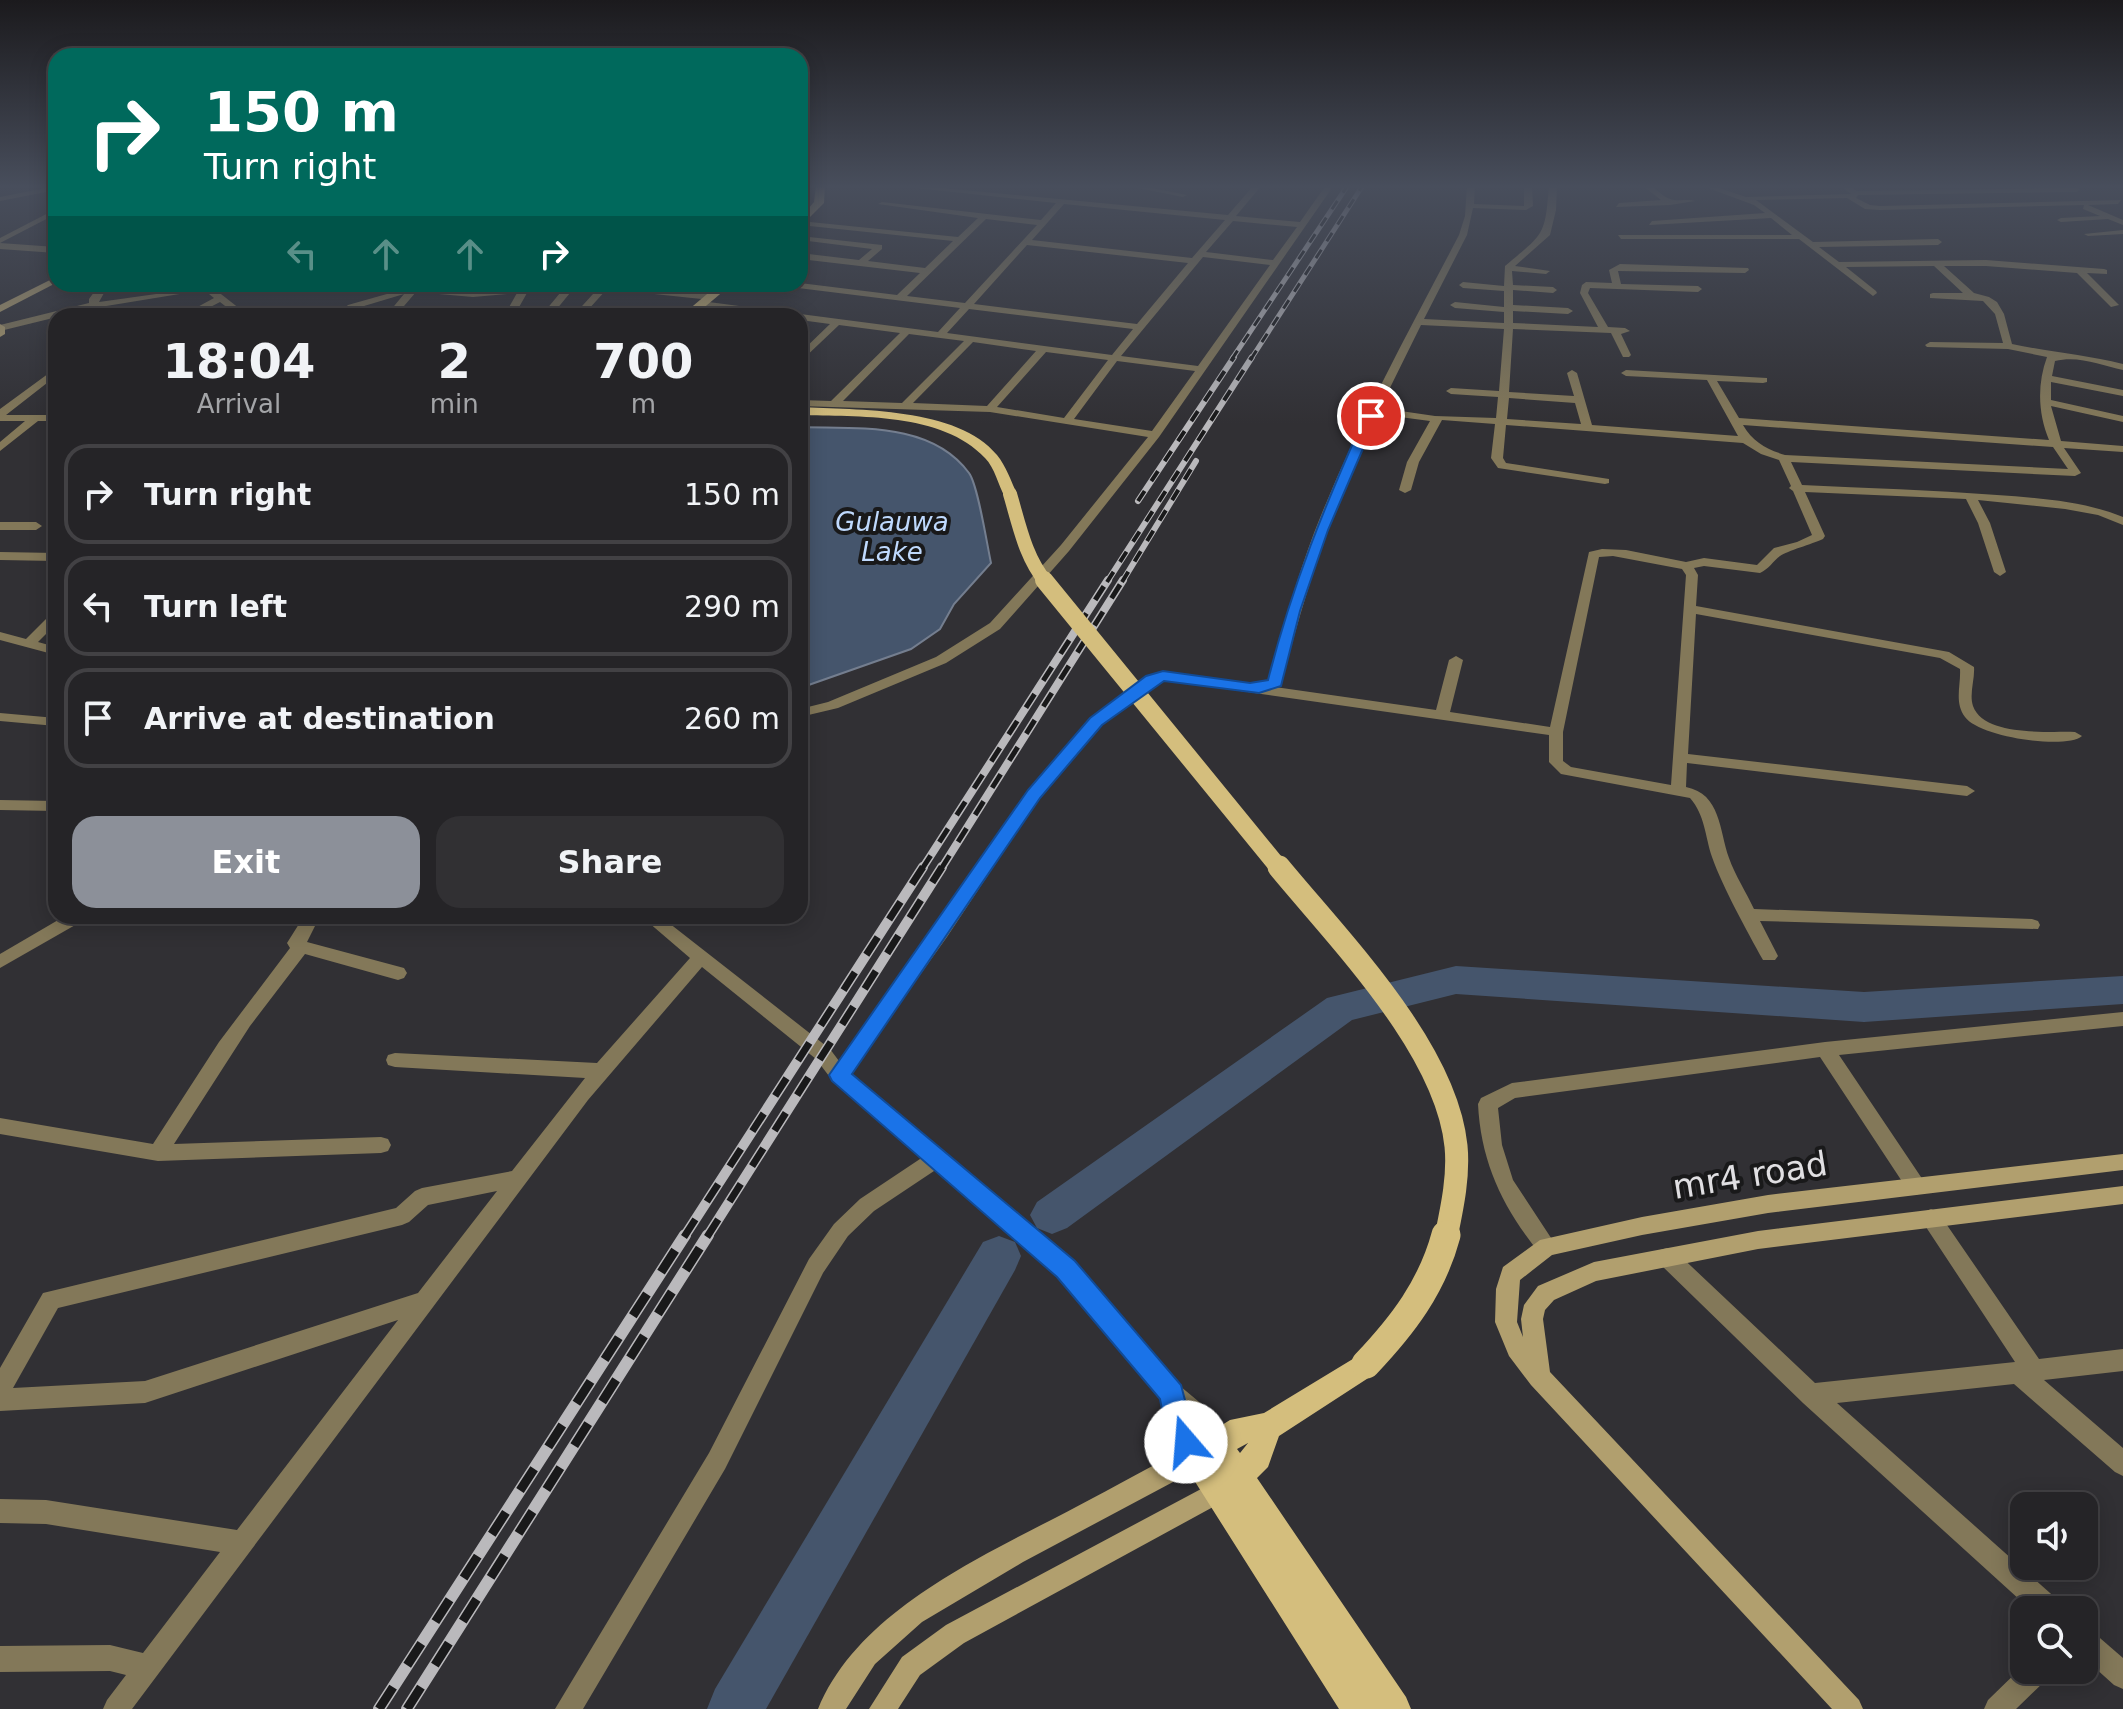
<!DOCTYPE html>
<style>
body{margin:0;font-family:"DejaVu Sans",sans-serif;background:#313033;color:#f1f3f6;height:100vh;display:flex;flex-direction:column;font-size:30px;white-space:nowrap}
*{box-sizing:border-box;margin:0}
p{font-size:26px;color:#a3a4a7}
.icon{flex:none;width:44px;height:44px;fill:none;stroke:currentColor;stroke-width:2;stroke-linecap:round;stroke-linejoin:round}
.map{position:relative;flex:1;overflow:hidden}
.sheet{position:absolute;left:48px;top:308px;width:760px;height:616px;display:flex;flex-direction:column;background:#252427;border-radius:24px;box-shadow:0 4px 20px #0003,0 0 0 2px #424144}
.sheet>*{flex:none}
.guide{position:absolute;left:48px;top:48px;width:760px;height:244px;border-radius:24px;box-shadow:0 4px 20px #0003,0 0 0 2px #424144;background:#00695c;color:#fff;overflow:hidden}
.tools{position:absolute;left:2010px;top:1492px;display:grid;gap:16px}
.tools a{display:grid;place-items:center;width:88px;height:88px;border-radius:16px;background:#252427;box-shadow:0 4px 20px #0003,0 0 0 2px #424144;font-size:40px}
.pin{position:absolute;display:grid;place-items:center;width:68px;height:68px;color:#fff;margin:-34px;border:4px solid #fff;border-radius:50%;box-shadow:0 2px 8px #0007}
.me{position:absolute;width:88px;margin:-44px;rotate:342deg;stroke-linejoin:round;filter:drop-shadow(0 0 6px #0008)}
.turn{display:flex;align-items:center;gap:28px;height:168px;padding:0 24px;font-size:36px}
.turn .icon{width:104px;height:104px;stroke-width:2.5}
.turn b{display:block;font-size:56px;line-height:68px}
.lanes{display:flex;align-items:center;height:76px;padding:0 24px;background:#0003;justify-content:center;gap:40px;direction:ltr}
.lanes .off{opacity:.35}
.eta{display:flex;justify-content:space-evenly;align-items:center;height:136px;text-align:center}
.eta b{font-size:48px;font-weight:700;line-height:56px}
.cta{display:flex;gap:16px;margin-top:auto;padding:16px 24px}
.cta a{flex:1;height:92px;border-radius:24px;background:#8c9099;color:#fff;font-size:32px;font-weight:700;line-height:92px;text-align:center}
.cta a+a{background:#313033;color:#f1f3f6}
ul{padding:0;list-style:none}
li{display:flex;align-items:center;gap:24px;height:100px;margin:0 16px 12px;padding:0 8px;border:4px solid #424144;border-radius:24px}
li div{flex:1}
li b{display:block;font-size:30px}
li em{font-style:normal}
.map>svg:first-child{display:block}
.water{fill:#45556c;stroke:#747e8f;stroke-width:2}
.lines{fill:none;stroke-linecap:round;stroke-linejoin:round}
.river{fill:#45556c;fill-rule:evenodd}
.street{fill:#837859;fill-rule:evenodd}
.secondary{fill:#b19f6e;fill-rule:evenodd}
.primary{fill:#d4be7d;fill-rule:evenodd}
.rail-far4-casing{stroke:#bab9bc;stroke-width:5}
.rail-far3-casing{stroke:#bab9bc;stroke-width:6}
.rail-far2-casing{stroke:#bab9bc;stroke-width:8}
.rail-far1-casing{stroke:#bab9bc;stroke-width:10}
.rail-casing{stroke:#bab9bc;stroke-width:12}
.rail-far4{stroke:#19191a;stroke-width:3;stroke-dasharray:10;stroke-linecap:butt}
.rail-far3{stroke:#19191a;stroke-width:4;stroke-dasharray:12;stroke-linecap:butt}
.rail-far2{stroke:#19191a;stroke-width:5;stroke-dasharray:16;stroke-linecap:butt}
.rail-far1{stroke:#19191a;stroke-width:7;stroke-dasharray:21;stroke-linecap:butt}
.rail{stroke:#19191a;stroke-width:9;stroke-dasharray:26;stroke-linecap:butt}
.primary-bridge-far3{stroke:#d4be7d;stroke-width:14}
.primary-bridge-far2{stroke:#d4be7d;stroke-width:18}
.primary-bridge-far1{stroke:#d4be7d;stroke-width:23}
.primary-bridge{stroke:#d4be7d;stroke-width:29}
.route{fill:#1a73e8;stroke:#114b97;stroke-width:2}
.labels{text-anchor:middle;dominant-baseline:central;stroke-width:8;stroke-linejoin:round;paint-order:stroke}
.far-water-label{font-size:26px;font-style:italic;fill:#bfd9fd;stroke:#19191a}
.near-street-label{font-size:34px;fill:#e0dfe2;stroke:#19191a}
</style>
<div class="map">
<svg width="2123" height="1709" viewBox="0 0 2123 1709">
<rect width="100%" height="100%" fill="#313034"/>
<path class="water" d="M800,427C856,429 931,421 969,473C978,485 987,545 991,563L954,604L940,629L911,649L800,688Z"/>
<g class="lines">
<g class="river">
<polygon points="1456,966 1864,992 2123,976 2123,1004 1864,1022 1456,994 1352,1020 1067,1228 1052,1234 1037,1228 1030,1215 1037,1202 1327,998"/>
<polygon points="999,1236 1015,1242 1021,1256 1015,1270 766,1709 707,1709 715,1689 983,1242"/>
</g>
<g class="street">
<path d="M888,185H911L1228,215L1254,185H1262L1236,216L1300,222L1326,185H1334L1159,437L1069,551L1000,629L946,663L838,708L800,717V709L828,702L936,657L990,623L1061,545L1148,437L990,412L800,406V400L831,401L900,333L839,325L800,362V353L830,324L800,320V316H774L701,307L696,304L701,301L938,332L960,308L790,287L786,284L800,283L897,295L920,273L800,259V253L859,260L872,249L800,240V236L882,245V249L868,261L925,268L953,241L800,225V221L958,237L978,218L878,204L882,202L1041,220L1056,203ZM1064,204L1225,220L1192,258L1032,240ZM986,219L1037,225L965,303L907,296ZM1233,221L1297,227L1273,260L1206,252ZM1027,245L1188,263L1137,324L974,304ZM1203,257L1270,265L1198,366L1121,356ZM969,309L1133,329L1112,355L947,333ZM909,334L964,341L902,403L843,401ZM973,342L1036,351L987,406L913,403ZM1046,352L1108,360L1064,418L997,407ZM1117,361L1195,371L1152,431L1074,419Z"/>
<polygon points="1123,185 1137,185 1187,195 1183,197"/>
<path d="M1467,185H1475L1474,204L1524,206V185H1532L1533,206L1526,210L1473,208L1467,235L1424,319L1504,323V312L1455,308L1450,305L1455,302L1504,307V291L1463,288L1459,285L1463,282L1504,286L1505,266C1544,233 1545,237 1549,185H1557L1556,210L1550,235L1515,266L1550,271L1546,274L1512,271L1513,285L1553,287L1557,290L1553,293L1513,290V305L1568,308L1573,311L1568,314L1513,311V323L1598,327L1580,293L1582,285L1586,282L1612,283L1609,270L1620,264L1748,268L1749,270L1745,273L1618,271L1621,284L1698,286L1702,289L1698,292L1590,288L1588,293L1608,327L1625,328L1630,331L1621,334L1631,355L1629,357H1623L1611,333L1513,329L1509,392L1574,396L1567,373L1572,370L1577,373L1592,425L1738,436L1707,380L1626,376L1621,373L1626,370L1767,378V382L1763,383L1717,381L1739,418L2049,440C2038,414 2037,384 2047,357L2008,349L1927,347L1925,345L1930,342L2003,343L1995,314L1983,301L1930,298V294L1933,293H1963L1934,266L1846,267L1876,291L1877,293L1873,296L1799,239H1621L1618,235H1792L1771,218L1649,225L1652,221L1765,213L1754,205L1700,185H1710L1746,197L1851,194L1840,185H1848L1857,191L2068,188L2065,185H2073L2080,190L2076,192L1858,195L1856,198L1870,205L1880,206L2121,200L2118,204L2088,205L2123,220V225L2108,219L2061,222L2057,220L2061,218L2100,216L2083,209L2084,205L1880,210L1865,209L1847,198L1756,200L1813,242L1938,239L1942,242L1938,245L1819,247L1839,262L1986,260L2104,269L2107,270V274L2087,273L2119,305L2111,307L2077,273L1986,266H1944L1974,293L1989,297L1997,302L2004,314L2012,344C2050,352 2086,355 2123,364V370C2101,365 2078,355 2055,361L2052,376L2123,390V396L2051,382V400L2123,416V422L2051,406L2061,441L2123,446V452L2064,448L2081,473L2075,476L1791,462L1802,485C1867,488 1932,490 1997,495C2039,498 2084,501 2123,517V525L2098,515L2065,509L1978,500L1990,523L2006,572L2000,576L1994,572L1978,523L1966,499L1805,492L1825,536L1823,539C1812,544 1787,551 1780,556C1773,561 1769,569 1760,573L1704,566L1694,568L1698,575L1696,606L1949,652L1974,667C1975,679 1969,694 1973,706C1984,737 2049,731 2075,732L2082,736C2066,750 1979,737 1965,717C1954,702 1961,686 1960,669L1940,658L1696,614L1688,754L1967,786L1975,791L1967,796L1687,763L1686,787C1721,794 1719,830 1729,858C1735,875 1746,892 1754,909L2032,919L2038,921L2040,925L2038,929L1760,921L1778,956L1775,960H1763C1747,931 1723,888 1712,857C1705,836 1705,815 1690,798L1561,774L1549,762V735L1163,680L1157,682L1101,724L1039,798L947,937L850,1073L1073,1262L1180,1386L1204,1406L1229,1445L1225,1453L1217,1457L1209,1453L1191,1426L1207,1458L1203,1466L1195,1470L1187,1466L1166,1426L1162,1399L1059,1276L937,1169L874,1211L848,1236L823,1273L725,1469L583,1709H555L709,1453L809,1259L834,1224L860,1199L923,1157L832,1080L816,1059L702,967L588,1100L132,1709H103L107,1700L126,1675L110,1671L0,1672V1646L110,1645L143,1653L220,1552L46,1524L0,1523V1499L46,1500L237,1530L398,1320L145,1403L0,1411V1368L43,1293L396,1208L415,1191L422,1188L512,1171L585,1078L395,1067L388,1065L386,1060L388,1055L395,1053L597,1063L690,958L641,916H660L830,1049L839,1061L935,929L1029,790L1091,718L1147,676L1163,672L1257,685L1269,680C1282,630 1296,581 1314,533C1354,430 1408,333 1459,235L1465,216ZM1421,325L1504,329L1499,391L1451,388L1446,391L1451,394L1498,397L1496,418L1435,416L1380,408ZM1509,398L1575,403L1581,424L1507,419ZM1377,414L1430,421L1407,462L1399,490L1405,493L1411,490L1419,462L1442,420L1495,424L1491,458L1498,468L1605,484L1609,483V479L1506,463L1503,458L1506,425L1743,443L1761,454L1779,460L1791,486L1789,488L1793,491L1812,535L1797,542L1774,548L1757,565L1704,558L1686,562L1626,550L1602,549L1589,552L1550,727L1450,712L1463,660L1456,656L1449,660L1436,710L1275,687L1282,682C1305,589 1336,500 1377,414ZM1743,425L2053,447L2068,469L1785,455C1766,449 1753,442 1743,425ZM1613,556L1682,569L1686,575L1671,785L1571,767L1563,761V732L1599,557ZM497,1191L418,1293L145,1381L13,1388L58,1308L402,1225L409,1222L428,1205Z"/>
<path d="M1642,185C1656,184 1661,198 1674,200C1682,201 1688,199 1695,201L1670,205L1616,207L1619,203L1661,200Z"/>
<polygon points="56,186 56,190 0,201 0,197"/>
<polygon points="56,209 56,214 0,243 56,247 56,253 0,249 0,238"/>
<polygon points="2123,230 2123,234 2088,236 2084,234"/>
<polygon points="100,284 109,284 99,302 192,289 203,284 218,284 212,287 249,316 238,316 220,302 193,316 181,316 214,298 204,290 94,308 0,331 0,325 89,303 89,299"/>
<polygon points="372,284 414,284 418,287 473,291 521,288 523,284 529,284 530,287 598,288 603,284 612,284 711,294 716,297 711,300 607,289 587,311 614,316 573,316 593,294 570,293 551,316 541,316 560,293 527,293 514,316 504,316 517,293 473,297 416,292 398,313 390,311 404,294 354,309 346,316 336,316 348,305 408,288 376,287"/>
<polygon points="56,368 56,376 6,415 56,415 56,421 38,421 0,451 0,442 25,421 0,421 0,409"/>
<polygon points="0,522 36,522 42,526 36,530 0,530"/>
<polygon points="0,552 56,553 56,561 0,560"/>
<polygon points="56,613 56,624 38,642 56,647 56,655 0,640 0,632 26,639 51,614"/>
<polygon points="0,713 56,718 56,726 0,721"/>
<polygon points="0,800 56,801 56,811 0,810"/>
<polygon points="65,916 86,916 84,920 0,968 0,954"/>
<polygon points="304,916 320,916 307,942 404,968 407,973 404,978 398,980 305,954 250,1026 174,1144 381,1137 388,1139 391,1145 388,1151 381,1153 158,1161 0,1134 0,1118 153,1144 219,1042 290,948 287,943"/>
<path d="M2123,1012V1026L1839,1055L1923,1180L1926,1186L1923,1192L1916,1195L1909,1192L1820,1057L1515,1098L1498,1108L1502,1145L1513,1180L1557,1247L1554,1254L1547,1256L1540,1254C1503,1208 1481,1163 1478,1104L1481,1098L1512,1083L1825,1042Z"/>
<polygon points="1931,1209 1938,1212 2039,1359 2123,1349 2123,1371 2044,1380 2123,1448 2123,1476 2115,1472 2014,1384 1837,1403 2059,1601 2063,1610 2031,1610 1803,1403 1660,1264 1656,1257 1660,1250 1667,1248 1674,1250 1815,1383 2015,1362 1924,1224 1921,1218 1924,1212"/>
<polygon points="2084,1628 2093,1632 2123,1658 2123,1689 2114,1685 2084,1658"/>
<polygon points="2024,1665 2024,1670 2051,1670 2047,1679 2016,1709 1984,1709 1988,1700"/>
</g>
<g class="secondary">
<polygon points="56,277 56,283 0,312 0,305"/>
<polygon points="0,324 5,327 5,334 0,337"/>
<polygon points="2123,1154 2123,1170 1768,1213 1642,1235 1552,1255 1520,1280 1517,1322 1523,1337 1521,1319 1524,1305 1538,1286 1594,1262 1758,1231 2123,1186 2123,1204 1758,1249 1596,1281 1554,1300 1545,1310 1543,1319 1550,1372 1859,1700 1863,1709 1832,1709 1531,1385 1509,1356 1495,1322 1496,1289 1503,1267 1540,1240 1642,1217 1768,1195"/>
<path d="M1195,1446L1203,1450L1207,1458L1203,1466L1023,1562L922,1622L875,1664L846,1709H818C859,1609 985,1555 1076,1507C1115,1487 1154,1463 1195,1446Z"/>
<polygon points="1216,1481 1224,1485 1228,1493 1224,1501 964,1643 920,1675 898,1709 869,1709 902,1657 946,1625"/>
</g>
<g class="primary">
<polygon points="816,185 825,185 824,203 800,227 800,218 814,202"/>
<polygon points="719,284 732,284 694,316 681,316"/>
<path d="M800,407C857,410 958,407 997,455C1006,466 1011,481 1017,494L1010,498L1005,497C998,485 995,468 985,458C942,412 858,417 800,415Z"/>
<path d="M1366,1351L1376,1355L1380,1364L1376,1373L1279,1436L1268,1467L1257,1478L1406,1697L1411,1709H1339L1180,1458L1185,1448L1230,1420L1264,1413ZM1248,1443L1240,1453L1237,1449Z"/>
</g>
<g class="rail-far4-casing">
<g id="rail-far4">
<polyline points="1232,359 1348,185"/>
<polyline points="1251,359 1363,185"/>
</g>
</g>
<g class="rail-far3-casing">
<g id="rail-far3">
<polyline points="1138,501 1234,357"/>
<polyline points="1107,582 1252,357"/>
<polyline points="1122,582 1196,461"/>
</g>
</g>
<g class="rail-far2-casing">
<g id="rail-far2">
<polyline points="922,869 1108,580"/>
<polyline points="941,869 1123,580"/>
</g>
</g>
<g class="rail-far1-casing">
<g id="rail-far1">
<polyline points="684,1237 923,867"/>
<polyline points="707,1237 942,867"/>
</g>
</g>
<g class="rail-casing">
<g id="rail">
<polyline points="379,1709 685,1235"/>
<polyline points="407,1709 708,1235"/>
</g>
</g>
<use href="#rail-far4" class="rail-far4"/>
<use href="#rail-far3" class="rail-far3"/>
<use href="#rail-far2" class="rail-far2"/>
<use href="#rail-far1" class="rail-far1"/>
<use href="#rail" class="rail"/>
<path class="primary-bridge-far3" d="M1010,494C1019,524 1025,557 1046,582"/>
<polyline class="primary-bridge-far2" points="1044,580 1280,869"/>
<path class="primary-bridge-far1" d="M1279,867C1340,941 1446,1048 1456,1146C1459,1176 1452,1208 1446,1237"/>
<path class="primary-bridge" d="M1366,1364C1403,1325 1432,1287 1446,1235"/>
</g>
<linearGradient id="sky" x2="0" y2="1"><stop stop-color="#1b1a1d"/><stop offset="0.44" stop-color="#484e5c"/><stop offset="1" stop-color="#484e5c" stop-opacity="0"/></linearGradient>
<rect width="2123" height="424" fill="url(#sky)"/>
<path class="route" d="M1371,412L1377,416L1328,530L1300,611L1281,686L1259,693L1164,681L1102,725L1040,798L852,1074L1075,1261L1181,1385L1191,1423L1200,1442L1196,1451L1186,1455L1177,1451L1165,1426L1160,1399L1057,1277L832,1081L829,1075L1028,790L1090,718L1146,676L1163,671L1250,683L1268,680C1292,585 1325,505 1365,416Z"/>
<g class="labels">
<g class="far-water-label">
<text x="892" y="522">Gulauwa<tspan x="892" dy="30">Lake</tspan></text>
</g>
<g class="near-street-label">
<text transform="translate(1750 1175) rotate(-9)">mr4 road</text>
</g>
</g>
</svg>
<div class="tools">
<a><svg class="icon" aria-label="sound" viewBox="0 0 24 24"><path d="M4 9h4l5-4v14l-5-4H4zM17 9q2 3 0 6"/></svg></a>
<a><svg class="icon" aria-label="search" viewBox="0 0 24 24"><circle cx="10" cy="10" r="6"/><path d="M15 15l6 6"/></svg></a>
</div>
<div class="pin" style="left:1371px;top:416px;background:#d93025"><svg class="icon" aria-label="arrive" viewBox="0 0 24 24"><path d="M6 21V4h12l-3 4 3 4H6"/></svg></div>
<svg class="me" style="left:1186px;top:1442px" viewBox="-20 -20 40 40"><circle r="19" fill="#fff"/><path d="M0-13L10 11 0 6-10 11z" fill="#1a73e8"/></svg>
<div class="guide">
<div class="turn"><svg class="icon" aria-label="right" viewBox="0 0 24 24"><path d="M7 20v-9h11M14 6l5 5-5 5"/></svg><div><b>150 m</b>Turn right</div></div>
<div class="lanes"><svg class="icon off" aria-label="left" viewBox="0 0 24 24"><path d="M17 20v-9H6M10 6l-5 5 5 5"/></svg><svg class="icon off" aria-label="ahead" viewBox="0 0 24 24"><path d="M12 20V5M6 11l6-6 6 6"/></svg><svg class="icon off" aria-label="ahead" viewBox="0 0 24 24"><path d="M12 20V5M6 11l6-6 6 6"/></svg><svg class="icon" aria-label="right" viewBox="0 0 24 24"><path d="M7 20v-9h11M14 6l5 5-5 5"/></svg></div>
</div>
<section class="sheet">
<div class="eta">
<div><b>18:04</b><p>Arrival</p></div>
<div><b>2</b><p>min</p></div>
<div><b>700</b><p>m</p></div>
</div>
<ul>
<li><svg class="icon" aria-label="right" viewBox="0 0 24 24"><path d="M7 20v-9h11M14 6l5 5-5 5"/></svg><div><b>Turn right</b></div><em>150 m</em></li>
<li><svg class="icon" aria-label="left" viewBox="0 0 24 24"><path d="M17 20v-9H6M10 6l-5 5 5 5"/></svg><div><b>Turn left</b></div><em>290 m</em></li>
<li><svg class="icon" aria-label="arrive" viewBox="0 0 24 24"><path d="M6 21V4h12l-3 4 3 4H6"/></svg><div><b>Arrive at destination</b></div><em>260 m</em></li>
</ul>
<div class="cta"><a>Exit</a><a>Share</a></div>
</section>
</div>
